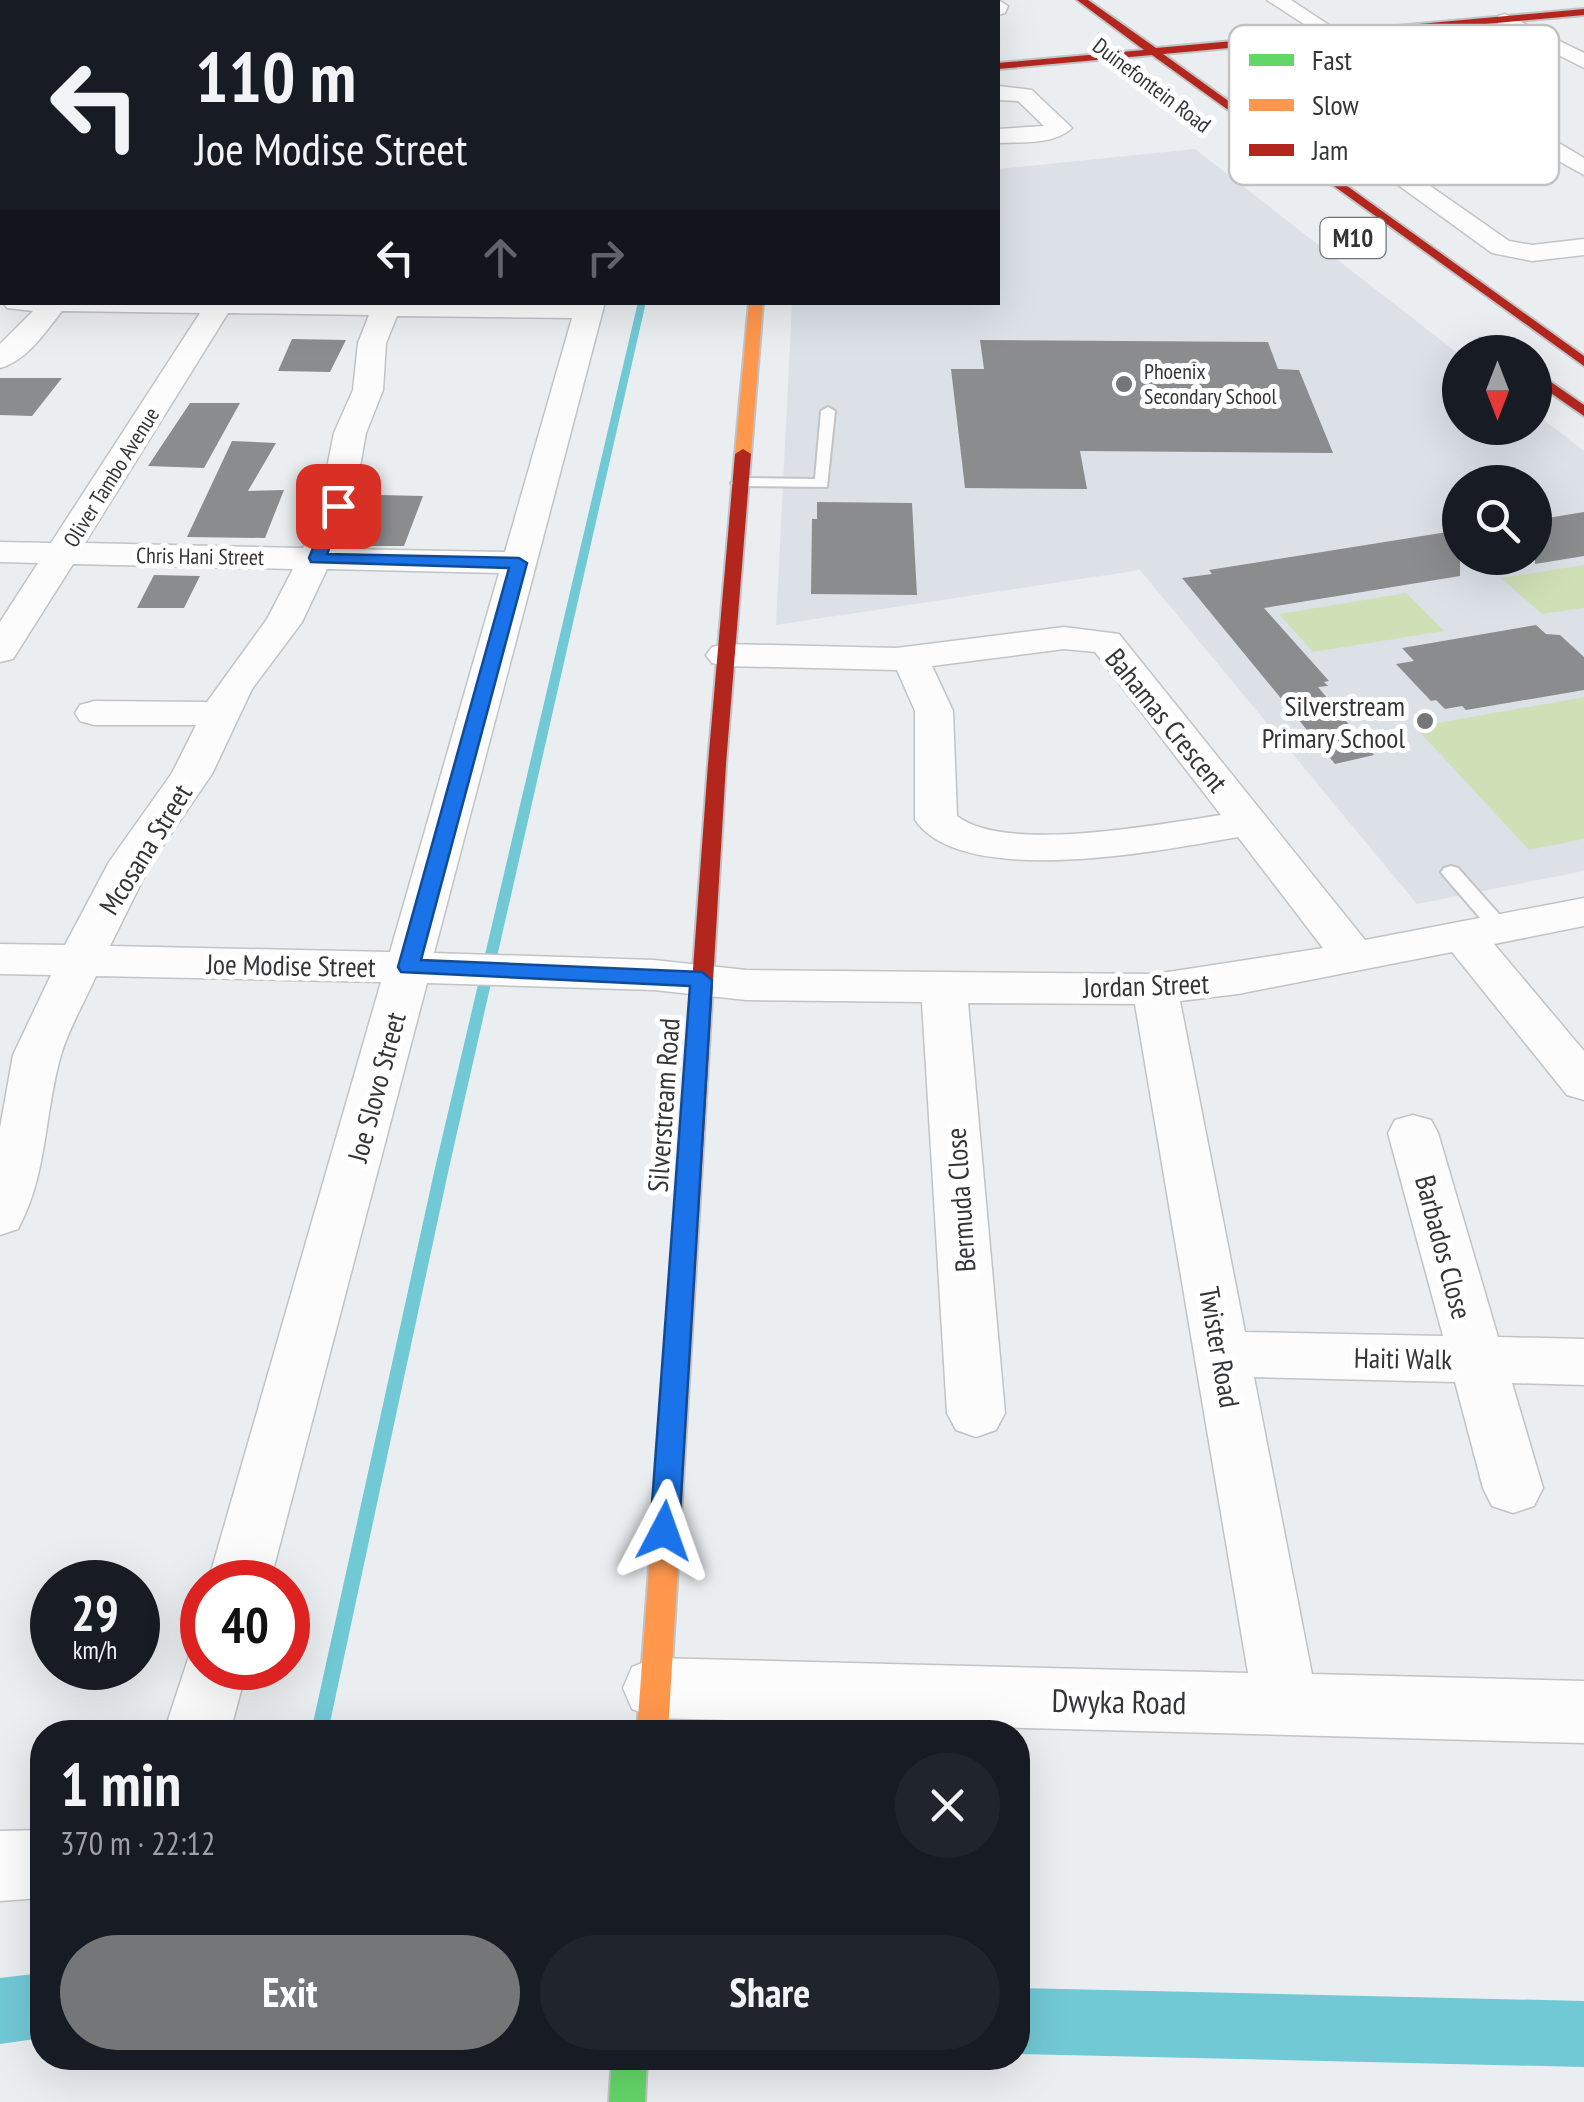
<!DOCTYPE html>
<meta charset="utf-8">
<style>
body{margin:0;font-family:"PT Sans Narrow",sans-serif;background:#20242c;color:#f1f3f6;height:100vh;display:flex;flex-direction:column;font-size:38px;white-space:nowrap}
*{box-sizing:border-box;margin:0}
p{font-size:32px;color:#9ea1a6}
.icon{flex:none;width:55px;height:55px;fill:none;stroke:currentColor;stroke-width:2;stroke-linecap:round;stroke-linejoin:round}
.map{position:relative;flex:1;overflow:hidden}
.side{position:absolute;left:30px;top:1720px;width:1000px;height:350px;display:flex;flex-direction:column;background:#171b24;border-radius:40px;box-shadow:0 10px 40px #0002}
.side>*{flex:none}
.hud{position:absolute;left:0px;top:0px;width:1000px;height:305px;box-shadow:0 10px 40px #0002;background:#171b24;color:#f1f3f6;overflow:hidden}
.needle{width:65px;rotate:180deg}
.fabs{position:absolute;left:1442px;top:335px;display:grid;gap:20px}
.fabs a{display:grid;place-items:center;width:110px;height:110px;border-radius:50%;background:#171b24;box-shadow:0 10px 40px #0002;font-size:50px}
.speed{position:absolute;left:30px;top:1560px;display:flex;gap:20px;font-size:50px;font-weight:700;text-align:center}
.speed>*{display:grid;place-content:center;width:130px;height:130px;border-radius:50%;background:#171b24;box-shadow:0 10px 40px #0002;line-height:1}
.speed small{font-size:25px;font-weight:400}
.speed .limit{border:15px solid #d22;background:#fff;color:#111}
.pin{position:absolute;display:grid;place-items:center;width:85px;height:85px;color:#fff;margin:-42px;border-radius:20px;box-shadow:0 5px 15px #0006}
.me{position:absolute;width:110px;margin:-55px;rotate:4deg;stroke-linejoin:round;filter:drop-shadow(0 0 8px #0008)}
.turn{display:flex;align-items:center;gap:35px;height:210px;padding:0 30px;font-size:45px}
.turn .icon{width:130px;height:130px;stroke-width:2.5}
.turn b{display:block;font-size:70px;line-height:85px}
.lanes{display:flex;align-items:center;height:95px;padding:0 30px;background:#0003;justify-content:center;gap:50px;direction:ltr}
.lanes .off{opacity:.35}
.round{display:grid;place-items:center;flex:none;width:105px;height:105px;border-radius:52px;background:#20242c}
.headline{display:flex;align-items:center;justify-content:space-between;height:170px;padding:0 30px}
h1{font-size:60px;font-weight:700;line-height:75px}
.primary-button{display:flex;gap:20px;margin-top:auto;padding:20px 30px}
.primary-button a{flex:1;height:115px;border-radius:60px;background:#747678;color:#fff;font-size:40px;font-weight:700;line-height:115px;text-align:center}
.primary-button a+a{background:#20242c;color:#f1f3f6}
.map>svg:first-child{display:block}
.built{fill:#dbe1e7;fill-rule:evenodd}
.green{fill:#d0e0b6}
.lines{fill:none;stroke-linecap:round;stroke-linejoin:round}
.stream{fill:#71c9d6;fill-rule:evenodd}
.canal{fill:#71c9d6;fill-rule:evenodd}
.building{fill:#8b8c8e}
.lane-casing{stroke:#c1c3c5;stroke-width:4}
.street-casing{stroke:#c1c3c5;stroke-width:3}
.fast-casing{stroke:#c1c3c5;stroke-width:4}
.slow-casing{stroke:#c1c3c5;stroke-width:4}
.jam-casing{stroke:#c1c3c5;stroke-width:4}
.lane{fill:#fcfcfd;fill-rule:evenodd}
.street{fill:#fcfcfd;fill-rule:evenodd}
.fast{fill:#63d668;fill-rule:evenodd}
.slow{fill:#ff974d;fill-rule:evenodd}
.jam{fill:#b3261e;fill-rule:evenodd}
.route{fill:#1a73e8;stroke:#114b97;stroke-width:2.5}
.poi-dot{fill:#747678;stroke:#fff;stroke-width:4}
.labels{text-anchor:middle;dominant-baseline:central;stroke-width:10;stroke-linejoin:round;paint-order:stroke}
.far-street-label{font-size:22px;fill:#343537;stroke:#fff}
.far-poi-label{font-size:22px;fill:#343537;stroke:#fff;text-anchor:start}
.shield{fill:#fff;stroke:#717273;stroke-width:2.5}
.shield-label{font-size:25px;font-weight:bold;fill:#343537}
.poi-label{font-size:28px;fill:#343537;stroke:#fff;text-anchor:end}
.street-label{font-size:28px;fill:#343537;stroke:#fff}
.near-street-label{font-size:32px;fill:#343537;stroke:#fff}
.key{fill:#fff;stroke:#c2c2c3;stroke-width:2.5}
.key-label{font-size:28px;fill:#343537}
</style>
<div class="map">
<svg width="1584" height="2102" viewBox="0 0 1584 2102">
<rect width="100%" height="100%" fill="#ebeef0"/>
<path class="built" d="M1195,149L1460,355V428H1535V413L1584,451V871L1417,904L1140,570L776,625L792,303L998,302V169ZM1460,482H1535V558H1460Z"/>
<g class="green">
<polygon points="1584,565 1584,608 1542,614 1501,578"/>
<polygon points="1406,593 1444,631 1313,652 1279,614"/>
<polygon points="1584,697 1584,839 1529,850 1415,727"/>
</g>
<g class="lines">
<g class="stream">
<polygon points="709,0 715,0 715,2 710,2"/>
<polygon points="638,302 646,302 449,1168 328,1732 311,1732 435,1168"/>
</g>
<g class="canal">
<polygon points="42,1973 42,2038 0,2044 0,1978"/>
<polygon points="1018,1988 1584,2001 1584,2067 1018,2054"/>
</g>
</g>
<g class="building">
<polygon points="292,339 346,340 330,372 278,371"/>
<polygon points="980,340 1268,342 1278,369 1299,370 1333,453 1080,451 1087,489 965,488 951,369 984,369"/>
<polygon points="0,378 62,378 32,416 0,415"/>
<polygon points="190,403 240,403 204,468 148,466"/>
<polygon points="232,441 276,443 248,491 284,490 265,538 187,537"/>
<polygon points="379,495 423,496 404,546 356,546"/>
<polygon points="817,502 912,503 917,595 811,594 812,519 817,519"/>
<polygon points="1584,512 1584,556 1535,564 1535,520"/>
<polygon points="1460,530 1460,576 1264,608 1329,681 1324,682 1328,686 1318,687 1374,755 1335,764 1182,578 1212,574 1209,570"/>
<polygon points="154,575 200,576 184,608 137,608"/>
<polygon points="1536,625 1546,634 1560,635 1584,657 1584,690 1466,710 1462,706 1445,709 1436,700 1431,701 1396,664 1414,661 1402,648"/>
</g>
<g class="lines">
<g class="lane-casing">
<g id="lane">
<polygon points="828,407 835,411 827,487 734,486 731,483 739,478 815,479 821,411"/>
<polygon points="1451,866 1458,868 1507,923 1510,928 1507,933 1493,933 1444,876 1441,872 1444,868"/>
</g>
</g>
<g class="street-casing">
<g id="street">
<polygon points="637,0 703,0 704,1 639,2"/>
<polygon points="998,0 1008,6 1005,13 998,15 998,2 990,2"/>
<polygon points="1267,0 1291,0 1344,35 1341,39 1327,39"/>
<polygon points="1505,14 1584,53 1584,68 1498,24 1498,16"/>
<polygon points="1443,82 1471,90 1584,158 1584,175 1442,96 1317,107 1509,241 1532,245 1584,239 1584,255 1532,261 1492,253 1289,106 1317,92"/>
<path d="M998,86L1032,90L1072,128C1054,145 1021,142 998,143V129L1044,126L1018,101L998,100Z"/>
<path d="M3,302H605L434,953L654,960L746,970L1155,974L1323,948L1238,837C1165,850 963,890 915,820V711L897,670L725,666L712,663L706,655L712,647L725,644L896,648L1064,627L1119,634L1365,940L1584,898V926L1494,944L1584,1051V1100L1567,1095L1452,952L1238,994L1180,1001L1245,1332L1443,1336L1388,1133L1395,1120L1413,1115L1431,1120L1438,1133L1498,1337L1584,1339V1385L1512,1383L1543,1488L1534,1506L1513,1513L1492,1506L1483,1488L1455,1382L1254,1377L1312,1674L1584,1681V1743L655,1718L632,1709L623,1688L632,1667L655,1658L1248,1673L1135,1004L968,1003L1005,1413L996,1430L976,1437L956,1430L947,1413L922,1002L746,1000L654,990L427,983L270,1582H208L381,982L96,976C85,1001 69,1028 61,1055C44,1113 48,1174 18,1229L0,1235V1128L13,1055L51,975L0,974V944L65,945L109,862L172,773L196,725H94L80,721L75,713L80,705L94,701L207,702L267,619L293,569L73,564L13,659L0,662V622L38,563L0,562V542L51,543L200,313L62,311C46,331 27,361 0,368V344L33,311L7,308ZM228,313L369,315L358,343L353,390L334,433L316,522L303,548L85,543ZM397,316L572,318L505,552L337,549L350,522L366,433L383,390L386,343ZM327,569L499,573L390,952L110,946L151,863L212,774L252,689L302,622ZM1064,649L1095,652L1221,815C1160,824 1005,854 957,816L953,711L932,666Z"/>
<polygon points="202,1643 202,1668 247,1668 230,1732 164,1732 192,1647"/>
<polygon points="42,1830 42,1898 0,1901 0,1831"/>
</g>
</g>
<g class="fast-casing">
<polygon id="fast" points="612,2058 647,2058 645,2102 609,2102"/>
</g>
<g class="slow-casing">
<g id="slow">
<polygon points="749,302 763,302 751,454 743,459 735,454"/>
<polygon points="687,1206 696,1208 699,1215 668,1732 637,1732 675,1215 678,1208"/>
</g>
</g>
<g class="jam-casing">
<g id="jam">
<polygon points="1077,0 1088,0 1156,48 1584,9 1584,15 1163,54 1584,356 1584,366 1152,55 998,69 998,63 1144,50"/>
<polygon points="1535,371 1584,405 1584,416 1535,382"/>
<polygon points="743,449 751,454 726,764 699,1215 696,1222 678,1222 675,1215 708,764 735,454"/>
</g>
</g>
<use href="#lane" class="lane"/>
<use href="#street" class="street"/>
<use href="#fast" class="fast"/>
<use href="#slow" class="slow"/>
<use href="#jam" class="jam"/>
</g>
<polygon class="route" points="338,502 346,506 327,554 519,558 527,563 421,960 702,972 712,980 679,1531 674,1540 664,1543 654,1540 650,1531 690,986 401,972 398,967 509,568 311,562 309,558 330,506"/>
<g class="poi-dot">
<circle cx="1124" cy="384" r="10"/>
<circle cx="1425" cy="721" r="10"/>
</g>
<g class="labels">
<g class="far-street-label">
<text transform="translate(1152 85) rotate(37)">Duinefontein Road</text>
<text transform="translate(111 477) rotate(-58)">Oliver Tambo Avenue</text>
<text transform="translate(200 556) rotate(1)">Chris Hani Street</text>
</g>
<g class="far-poi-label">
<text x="1144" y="371">Phoenix<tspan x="1144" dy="25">Secondary School</tspan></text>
</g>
<rect class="shield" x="1320.5" y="218" width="65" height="40" rx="8"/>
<g class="shield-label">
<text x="1353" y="238">M10</text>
</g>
<g class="poi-label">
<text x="1405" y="705">Silverstream<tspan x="1405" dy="32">Primary School</tspan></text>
</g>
<g class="street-label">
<text transform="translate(1167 720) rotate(51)">Bahamas Crescent</text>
<text transform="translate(145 849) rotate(-58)">Mcosana Street</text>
<text transform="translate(291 965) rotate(1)">Joe Modise Street</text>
<text transform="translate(1146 985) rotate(-2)">Jordan Street</text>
<text transform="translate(376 1087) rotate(-75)">Joe Slovo Street</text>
<text transform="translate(663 1105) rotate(-86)">Silverstream Road</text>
<text transform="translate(960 1200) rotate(-94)">Bermuda Close</text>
<text transform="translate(1444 1247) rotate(75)">Barbados Close</text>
<text transform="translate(1220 1347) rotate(80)">Twister Road</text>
<text transform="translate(1403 1358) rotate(1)">Haiti Walk</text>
</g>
<g class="near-street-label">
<text transform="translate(1119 1701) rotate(1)">Dwyka Road</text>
</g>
</g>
<rect x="1229" y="25" width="330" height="160" rx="15" class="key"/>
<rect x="1249" y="54" width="45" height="12" fill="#63d668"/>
<rect x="1249" y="99" width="45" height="12" fill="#ff974d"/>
<rect x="1249" y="144" width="45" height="12" fill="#b3261e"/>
<g class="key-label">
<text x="1312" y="70">Fast</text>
<text x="1312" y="115">Slow</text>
<text x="1312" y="160">Jam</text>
</g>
</svg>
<div class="fabs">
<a><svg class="needle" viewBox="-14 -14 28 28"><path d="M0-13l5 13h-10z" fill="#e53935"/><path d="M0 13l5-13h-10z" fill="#9ea1a6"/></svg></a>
<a><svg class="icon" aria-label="search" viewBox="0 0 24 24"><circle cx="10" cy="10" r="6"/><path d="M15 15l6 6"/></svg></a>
</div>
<div class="speed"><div>29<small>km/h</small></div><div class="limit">40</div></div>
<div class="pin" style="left:338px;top:506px;background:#d93025"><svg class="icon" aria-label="arrive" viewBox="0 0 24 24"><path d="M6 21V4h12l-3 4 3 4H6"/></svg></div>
<svg class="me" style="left:664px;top:1531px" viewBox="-20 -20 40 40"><path d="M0-17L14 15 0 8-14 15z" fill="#1a73e8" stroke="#fff" stroke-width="4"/></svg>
<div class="hud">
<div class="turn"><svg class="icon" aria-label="left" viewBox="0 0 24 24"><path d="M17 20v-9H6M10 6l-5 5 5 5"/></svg><div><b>110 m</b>Joe Modise Street</div></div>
<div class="lanes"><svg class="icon" aria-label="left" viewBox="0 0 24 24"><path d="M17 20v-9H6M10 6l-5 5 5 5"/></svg><svg class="icon off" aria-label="ahead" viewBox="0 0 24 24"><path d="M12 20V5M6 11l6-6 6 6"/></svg><svg class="icon off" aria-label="right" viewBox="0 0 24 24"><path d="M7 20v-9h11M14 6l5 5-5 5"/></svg></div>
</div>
<section class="side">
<div class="headline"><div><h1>1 min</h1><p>370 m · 22:12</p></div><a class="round"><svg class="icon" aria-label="close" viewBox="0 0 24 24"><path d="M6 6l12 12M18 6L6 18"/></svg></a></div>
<div class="primary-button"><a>Exit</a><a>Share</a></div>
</section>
</div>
